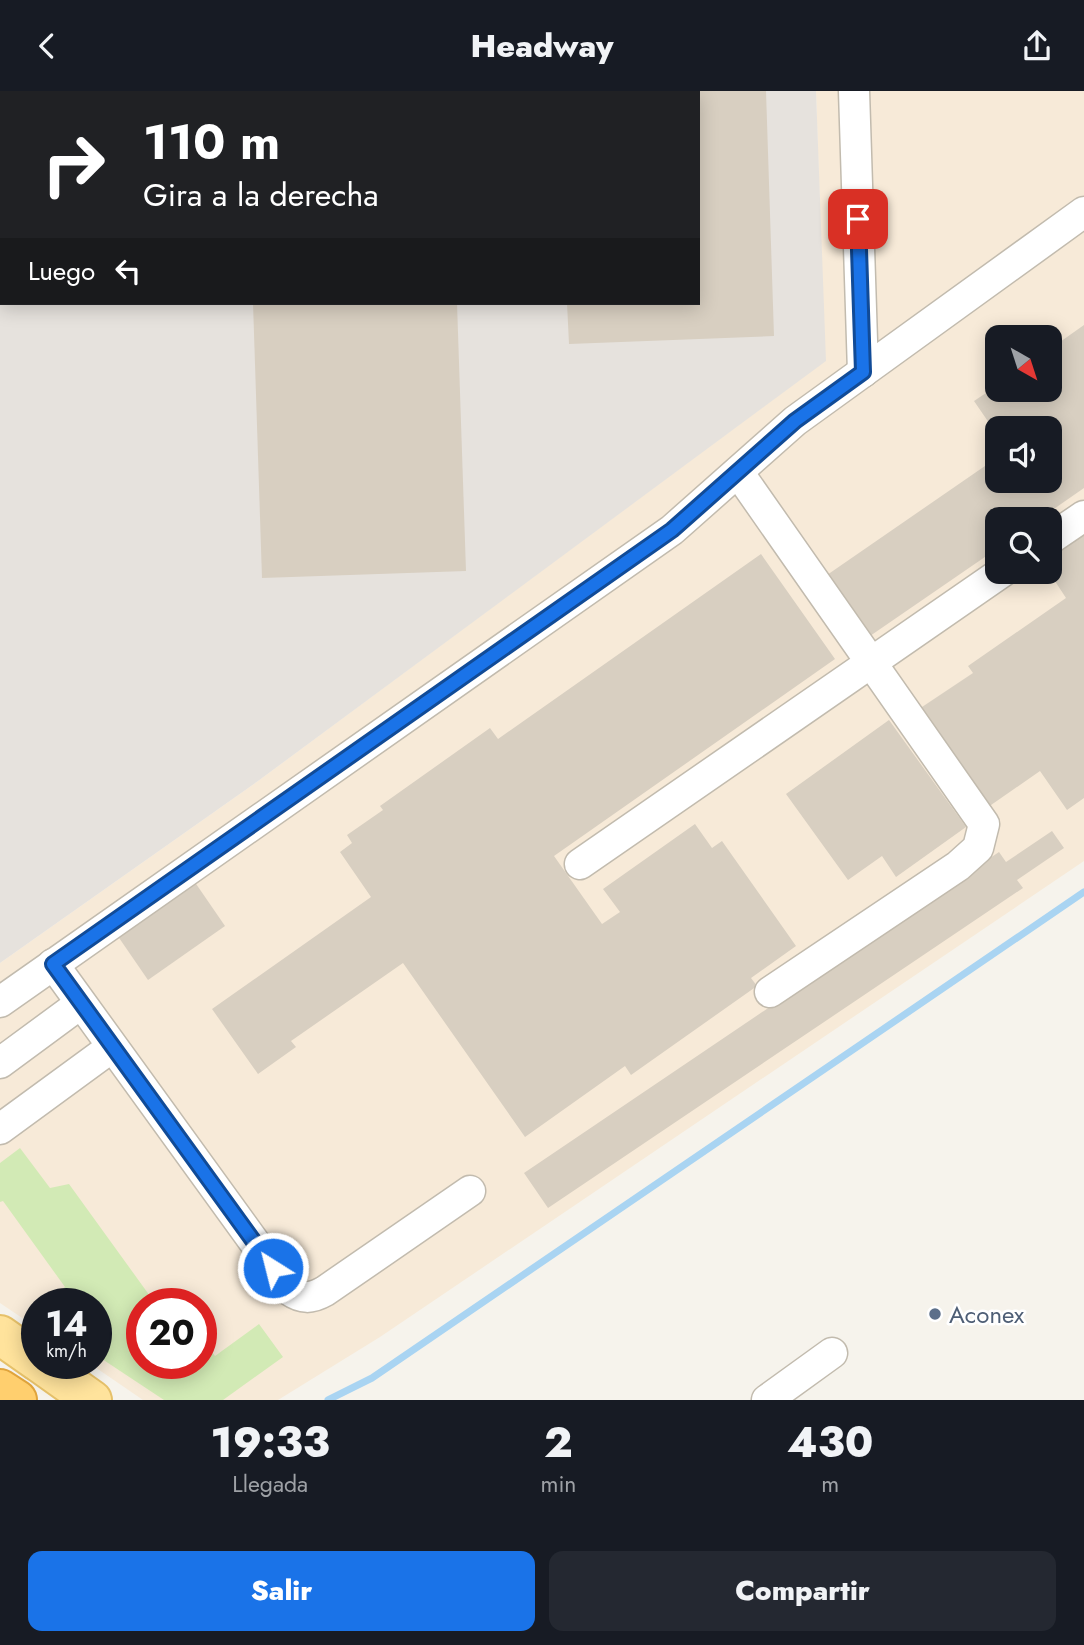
<!DOCTYPE html>
<html lang="es">
<style>
body{margin:0;font-family:Jost,sans-serif;background:#242831;color:#f1f3f6;height:100vh;display:flex;flex-direction:column;font-size:26px;white-space:nowrap}
*{box-sizing:border-box;margin:0}
p{font-size:23px;color:#9ea1a6}
.icon{flex:none;width:38px;height:38px;fill:none;stroke:currentColor;stroke-width:2;stroke-linecap:round;stroke-linejoin:round}
.map{position:relative;height:1309px;overflow:hidden}
.drawer{display:flex;flex-direction:column;background:#171b24;flex:1}
.drawer>*{flex:none}
.banner{position:absolute;left:0px;top:0px;width:700px;height:214px;box-shadow:0 4px 18px #0003;background:#202124;color:#fff;overflow:hidden}
.needle{width:46px;rotate:141deg}
.fabs{position:absolute;left:985px;top:234px;display:grid;gap:14px}
.fabs a{display:grid;place-items:center;width:77px;height:77px;border-radius:14px;background:#171b24;box-shadow:0 4px 18px #0003;font-size:35px}
.speed{position:absolute;left:21px;top:1197px;display:flex;gap:14px;font-size:35px;font-weight:700;text-align:center}
.speed>*{display:grid;place-content:center;width:91px;height:91px;border-radius:50%;background:#171b24;box-shadow:0 4px 18px #0003;line-height:1}
.speed small{font-size:18px;font-weight:400}
.speed .limit{border:10px solid #d22;background:#fff;color:#111}
.pin{position:absolute;display:grid;place-items:center;width:60px;height:60px;color:#fff;margin:-30px;border-radius:14px;box-shadow:0 4px 10px #0006}
.me{position:absolute;width:77px;margin:-38px;rotate:324deg;stroke-linejoin:round;filter:drop-shadow(0 0 5px #0008)}
.turn{display:flex;align-items:center;gap:24px;height:147px;padding:0 28px;font-size:32px}
.turn .icon{width:91px;height:91px;stroke-width:2.5}
.turn b{display:block;font-size:49px;line-height:60px}
.then{display:flex;align-items:center;height:66px;padding:0 28px;background:#0003;gap:14px;font-size:26px}
.eta{display:flex;justify-content:space-evenly;align-items:center;height:119px;text-align:center}
.eta b{font-size:42px;font-weight:800;line-height:49px}
.cta{display:flex;gap:14px;margin-top:auto;padding:14px 28px}
.cta a{flex:1;height:80px;border-radius:14px;background:#1a73e8;color:#fff;font-size:28px;font-weight:800;line-height:80px;text-align:center}
.cta a+a{background:#242831;color:#f1f3f6}
header{display:flex;justify-content:space-between;align-items:center;height:91px;padding:0 28px;background:#171b24;font-size:32px;font-weight:800}
.map>svg:first-child{display:block}
.commercial{fill:#f7ead8;fill-rule:evenodd}
.industrial{fill:#e6e2dd}
.green{fill:#d2eab5}
.lines{fill:none;stroke-linecap:round;stroke-linejoin:round}
.stream{stroke:#a9d4f2;stroke-width:7}
.building{fill:#d8cfc1}
.minor-casing{stroke:#c2bbae;stroke-width:33}
.major-casing{stroke:#e6c16a;stroke-width:42}
.highway-casing{stroke:#e0a43c;stroke-width:42}
.minor{stroke:#fff;stroke-width:30}
.major{stroke:#ffe39c;stroke-width:38}
.highway{stroke:#ffcf6e;stroke-width:38}
.route-casing{stroke:#114b97;stroke-width:18}
.route{stroke:#1a73e8;stroke-width:12}
.service-dot{fill:#5c6f8a;stroke:#fff;stroke-width:2.5}
.labels{text-anchor:middle;dominant-baseline:central;stroke-width:5;stroke-linejoin:round;paint-order:stroke}
.service-label{font-size:24px;fill:#4e5e75;stroke:#fff;text-anchor:start}
</style>
<header><svg class="icon" aria-label="back" viewBox="0 0 24 24"><path d="M15 5l-7 7 7 7"/></svg>Headway<svg class="icon" aria-label="share" viewBox="0 0 24 24"><path d="M12 15V3M7 8l5-5 5 5M5 13v7h14v-7"/></svg></header>
<div class="map">
<svg width="1084" height="1309" viewBox="0 0 1084 1309">
<rect width="100%" height="100%" fill="#f6f3ec"/>
<path class="commercial" d="M816,0H1084V770L380,1246L278,1309H143L89,1272H96V1213H37V1237L0,1212V872L258,690L825,270ZM998,247H1050V299H998ZM998,338H1050V390H998ZM998,429H1050V481H998ZM142,1213H201V1272H142Z"/>
<polygon class="industrial" points="224,0 816,0 826,270 258,690 0,872 0,165 2,163 2,212 698,212 698,2"/>
<polygon class="green" points="20,1057 50,1097 69,1093 155,1212 169,1203 176,1213 142,1213 142,1272 201,1272 201,1247 215,1265 259,1233 283,1266 223,1309 164,1309 96,1264 96,1213 42,1213 65,1196 3,1110 0,1111 0,1072"/>
<g class="lines">
<polyline class="stream" points="328,1309 372,1287 1084,801"/>
</g>
<g class="building">
<polygon points="698,0 766,0 774,245 569,253 567,212 698,212"/>
<polygon points="253,212 457,212 466,480 262,487"/>
<polygon points="1084,234 1084,397 1038,429 998,429 998,457 870,545 827,484 998,366 998,390 1050,390 1050,338 998,338 998,345 974,310 998,294 998,299 1050,299 1050,258"/>
<polygon points="1084,427 1084,707 1067,719 1040,680 981,721 913,622 973,582 968,575 1066,507 1049,481 1050,450"/>
<polygon points="761,463 835,568 554,765 602,833 620,821 603,798 695,733 712,757 722,750 796,855 751,887 757,895 631,984 625,975 525,1046 403,872 291,950 296,956 258,983 212,918 371,806 340,761 352,752 347,744 383,719 380,715 490,637 498,648"/>
<polygon points="889,629 966,736 896,786 882,765 848,789 786,703"/>
<polygon points="1052,740 1064,757 1017,789 1023,797 548,1117 524,1082 999,761 1006,771"/>
<polygon points="192,787 225,835 148,889 115,841"/>
</g>
<g class="lines">
<g class="minor-casing">
<g id="minor">
<polyline points="534,0 534,2"/>
<polyline points="854,0 863,281"/>
<polyline points="738,381 984,733 978,757 958,775 770,901"/>
<polyline points="1050,448 1084,425"/>
<polyline points="580,773 1002,481"/>
<path d="M53,873L289,1199C302,1208 311,1208 325,1200L470,1100"/>
<polyline points="0,911 672,439 795,330 1084,121"/>
<polyline points="0,972 80,913"/>
<polyline points="0,1038 112,956"/>
<polyline points="767,1309 832,1262"/>
</g>
</g>
<g class="major-casing">
<g id="major">
<polyline points="0,1244 37,1270"/>
<polyline points="40,1272 92,1309"/>
</g>
</g>
<g class="highway-casing">
<polyline id="highway" points="0,1298 17,1309"/>
</g>
<use href="#minor" class="minor"/>
<use href="#major" class="major"/>
<use href="#highway" class="highway"/>
</g>
<g class="lines">
<g class="route-casing">
<polyline id="route" points="273,1177 53,873 672,439 795,330 863,281 858,128"/>
</g>
<use href="#route" class="route"/>
</g>
<circle class="service-dot" cx="935" cy="1223" r="7"/>
<g class="labels">
<g class="service-label">
<text x="949" y="1223">Aconex</text>
</g>
</g>
</svg>
<div class="fabs">
<a><svg class="needle" viewBox="-14 -14 28 28"><path d="M0-13l5 13h-10z" fill="#e53935"/><path d="M0 13l5-13h-10z" fill="#9ea1a6"/></svg></a>
<a><svg class="icon" aria-label="sound" viewBox="0 0 24 24"><path d="M4 9h4l5-4v14l-5-4H4zM17 9q2 3 0 6"/></svg></a>
<a><svg class="icon" aria-label="search" viewBox="0 0 24 24"><circle cx="10" cy="10" r="6"/><path d="M15 15l6 6"/></svg></a>
</div>
<div class="speed"><div>14<small>km/h</small></div><div class="limit">20</div></div>
<div class="pin" style="left:858px;top:128px;background:#d93025"><svg class="icon" aria-label="arrive" viewBox="0 0 24 24"><path d="M6 21V4h12l-3 4 3 4H6"/></svg></div>
<svg class="me" style="left:273px;top:1177px" viewBox="-20 -20 40 40"><circle r="17" fill="#1a73e8" stroke="#fff" stroke-width="3"/><path d="M0-11L8 9 0 5-8 9z" fill="#fff"/></svg>
<div class="banner">
<div class="turn"><svg class="icon" aria-label="right" viewBox="0 0 24 24"><path d="M7 20v-9h11M14 6l5 5-5 5"/></svg><div><b>110 m</b>Gira a la derecha</div></div>
<div class="then">Luego<svg class="icon" aria-label="left" viewBox="0 0 24 24"><path d="M17 20v-9H6M10 6l-5 5 5 5"/></svg></div>
</div>
</div>
<section class="drawer">
<div class="eta">
<div><b>19:33</b><p>Llegada</p></div>
<div><b>2</b><p>min</p></div>
<div><b>430</b><p>m</p></div>
</div>
<div class="cta"><a>Salir</a><a>Compartir</a></div>
</section>
